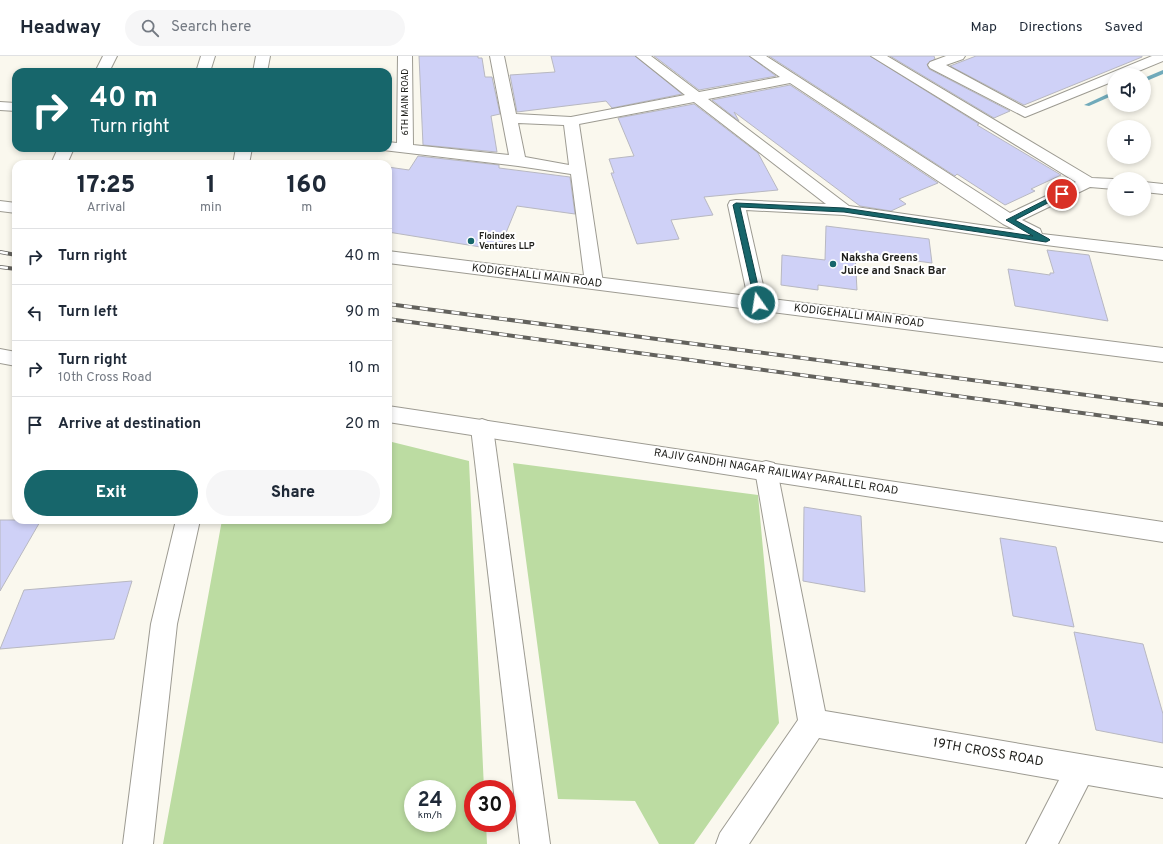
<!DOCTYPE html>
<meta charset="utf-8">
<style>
body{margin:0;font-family:Overpass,sans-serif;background:#f6f6f7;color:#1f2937;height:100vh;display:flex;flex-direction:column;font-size:15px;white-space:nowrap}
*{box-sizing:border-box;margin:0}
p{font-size:13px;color:#747a83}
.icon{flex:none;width:22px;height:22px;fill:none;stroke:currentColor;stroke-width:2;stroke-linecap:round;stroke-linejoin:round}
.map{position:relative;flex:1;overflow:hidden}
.sheet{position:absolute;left:12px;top:104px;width:380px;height:364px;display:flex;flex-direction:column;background:#fff;border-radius:12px;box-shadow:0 2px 6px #0003}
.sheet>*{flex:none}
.banner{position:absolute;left:12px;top:12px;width:380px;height:84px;border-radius:12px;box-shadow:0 2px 6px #0003;background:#17666b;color:#fff;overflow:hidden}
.tools{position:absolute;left:1107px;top:12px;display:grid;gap:8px}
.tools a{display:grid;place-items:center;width:44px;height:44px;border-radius:50%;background:#fff;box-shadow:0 2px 6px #0003;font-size:20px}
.speed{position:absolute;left:404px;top:724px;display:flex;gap:8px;font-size:20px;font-weight:700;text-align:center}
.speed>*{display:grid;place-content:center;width:52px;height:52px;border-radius:50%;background:#fff;box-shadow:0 2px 6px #0003;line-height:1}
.speed small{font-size:10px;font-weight:400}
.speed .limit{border:6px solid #d22;background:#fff;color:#111}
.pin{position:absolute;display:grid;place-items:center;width:34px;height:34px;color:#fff;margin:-17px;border:2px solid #fff;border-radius:50%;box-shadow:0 1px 4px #0007}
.me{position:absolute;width:44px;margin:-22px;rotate:347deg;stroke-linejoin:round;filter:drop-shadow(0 0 3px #0008)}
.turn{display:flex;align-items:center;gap:14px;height:84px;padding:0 12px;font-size:18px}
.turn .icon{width:52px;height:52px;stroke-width:2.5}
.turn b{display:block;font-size:28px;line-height:34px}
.eta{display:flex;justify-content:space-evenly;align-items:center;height:68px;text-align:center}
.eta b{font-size:24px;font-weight:800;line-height:28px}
.button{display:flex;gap:8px;margin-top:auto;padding:8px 12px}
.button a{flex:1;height:46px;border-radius:24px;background:#17666b;color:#fff;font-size:16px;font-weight:800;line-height:46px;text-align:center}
.button a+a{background:#f6f6f7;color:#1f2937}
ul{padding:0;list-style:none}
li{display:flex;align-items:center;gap:12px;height:56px;padding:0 12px;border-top:1px solid #e0e1e3}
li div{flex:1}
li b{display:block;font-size:15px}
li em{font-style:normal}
header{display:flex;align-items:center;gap:24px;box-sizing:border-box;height:56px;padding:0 20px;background:#fff;border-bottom:1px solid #e0e1e3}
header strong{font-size:19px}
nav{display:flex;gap:22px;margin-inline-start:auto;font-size:14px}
.search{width:280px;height:36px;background:#f6f6f7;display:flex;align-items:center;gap:10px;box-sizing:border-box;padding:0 14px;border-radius:22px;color:#747a83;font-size:15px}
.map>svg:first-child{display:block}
.green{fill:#bcdca2;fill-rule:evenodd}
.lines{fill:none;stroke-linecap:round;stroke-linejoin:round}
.stream{fill:#70aaba;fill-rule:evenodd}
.building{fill:#cfd1f7;stroke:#b8b8c1}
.minor-casing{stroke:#9d9b92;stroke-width:2}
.tertiary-casing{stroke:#9d9b92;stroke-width:2}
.minor{fill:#fff;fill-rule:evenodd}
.tertiary{fill:#fff;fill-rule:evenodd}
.rail-casing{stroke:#63625d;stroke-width:4}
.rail{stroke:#fff;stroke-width:2.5;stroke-dasharray:8;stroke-linecap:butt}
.route{fill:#17666b;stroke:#0f4246}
.poi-dot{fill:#17666b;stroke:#fff;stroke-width:1.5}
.labels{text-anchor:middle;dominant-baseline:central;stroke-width:4;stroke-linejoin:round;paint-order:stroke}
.far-street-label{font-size:9px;fill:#20201c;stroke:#fff}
.far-poi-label{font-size:9px;font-weight:bold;fill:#20201c;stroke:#fff;text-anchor:start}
.poi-label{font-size:11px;font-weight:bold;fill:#20201c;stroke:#fff;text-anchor:start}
.street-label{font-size:11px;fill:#20201c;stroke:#fff}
.near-street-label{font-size:13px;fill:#20201c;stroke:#fff}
</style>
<header>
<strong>Headway</strong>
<div class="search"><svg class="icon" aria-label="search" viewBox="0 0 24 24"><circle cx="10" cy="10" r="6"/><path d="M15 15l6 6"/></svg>Search here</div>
<nav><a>Map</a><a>Directions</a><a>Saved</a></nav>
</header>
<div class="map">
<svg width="1163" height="788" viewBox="0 0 1163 788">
<rect width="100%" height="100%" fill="#faf8ee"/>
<g class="green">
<path d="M388,385L469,405L484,733H473V767H486L487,788H163L222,464H388ZM413,733H447V767H413Z"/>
<polygon points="513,407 758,439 779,667 694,788 659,788 635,745 558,743"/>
</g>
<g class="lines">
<g class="stream">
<polygon points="1163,14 1163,18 1144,26 1144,22"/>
<polygon points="1114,35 1114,39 1089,50 1084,49"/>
</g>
</g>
<g class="building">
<polygon points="419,0 478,0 478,2 482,2 485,21 492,21 500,58 491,60 497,96 423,89"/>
<polygon points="551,0 635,0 682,38 612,52 606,45 517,56 510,19 555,16"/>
<polygon points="654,0 749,0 776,20 699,34"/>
<polygon points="769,0 870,0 979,68 977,69 1061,119 1031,133 1035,135 1005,149 957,118 955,120"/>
<polygon points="890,0 934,0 935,3 927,8 929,13 1010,55 994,62"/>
<polygon points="976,0 1142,0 1142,1 1024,49 950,10"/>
<polygon points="790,29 938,127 899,143 906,148 891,155 860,150 734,56 739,65 712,44"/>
<polygon points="694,48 758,97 778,134 704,141 713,159 671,164 679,183 637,188 611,117 614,117 609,103 634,100 618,62"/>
<polygon points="418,100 499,109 499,112 570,121 575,158 517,150 499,194 388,176 388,111 409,114"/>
<polygon points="826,170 929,183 932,207 855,197 857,234 818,229 818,234 781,229 782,199 825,204"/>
<polygon points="1047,194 1089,199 1108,265 1015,250 1008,213 1050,219 1050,217 1054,217"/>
<polygon points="804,451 861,460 865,536 803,525"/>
<polygon points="0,464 41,464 0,535"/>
<polygon points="1000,482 1056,491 1074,571 1013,560"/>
<polygon points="132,525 114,583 0,593 24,534"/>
<polygon points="1074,576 1143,588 1163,658 1163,687 1096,674"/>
</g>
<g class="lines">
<g class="minor-casing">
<g id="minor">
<polygon points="103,0 117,0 109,16 95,16"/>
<polygon points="201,0 215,0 210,16 196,16"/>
<polygon points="256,0 270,0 267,16 253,16"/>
<path d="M398,0H412L413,89L509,99L490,0H504L516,58L571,61L685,39L636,0H651L699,36L780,21L750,0H766L1010,157L1076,126L871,0H887L1092,122L1114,123V133L1090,131L1022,164L1040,173L1042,178L1163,192V204L1046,189L844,159L746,154L767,247L765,252L758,253L751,252L749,247L728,149L730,145L736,144L826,148L694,46L579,68L603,227L600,231L594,233L588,231L585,227L571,118L518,110L383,94L381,92H388V86L397,87ZM790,27L1003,168L1015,174L849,150L708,43ZM518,67L564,69L569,109L525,101Z"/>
<polygon points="946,0 965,0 963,3 946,9 1026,52 1152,0 1163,0 1163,5 1129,19 1114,19 1114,25 1025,61 930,12 928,9 930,6"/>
<polygon points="0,46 16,47 16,55 0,54"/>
<polygon points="58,92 74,92 67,108 51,108"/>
<polygon points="236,92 252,92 249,108 233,108"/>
<polygon points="1144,126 1163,128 1163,138 1144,136"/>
<polygon points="482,363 490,366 493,372 550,788 520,788 471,372 474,366"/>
<polygon points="766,405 774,407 777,414 825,655 1163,712 1163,742 1088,729 1058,788 1026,788 1059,724 819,682 749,788 716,788 720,777 798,664 755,414 758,407"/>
<polygon points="176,464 200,464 177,568 153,788 123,788 151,568"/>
</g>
</g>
<g class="tertiary-casing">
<g id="tertiary">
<polygon points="0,145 16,147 16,157 0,155"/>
<polygon points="388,195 1163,292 1163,306 388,207"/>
<polygon points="0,293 16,296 16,310 0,307"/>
<polygon points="388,350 1163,466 1163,486 388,366"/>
</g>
</g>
<use href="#minor" class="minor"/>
<use href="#tertiary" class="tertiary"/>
<g class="rail-casing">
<g id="rail">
<polyline points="0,196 16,199"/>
<polyline points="0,211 16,213"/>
<polyline points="388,248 1163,349"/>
<polyline points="388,263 1163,368"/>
</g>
</g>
<use href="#rail" class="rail"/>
</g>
<polygon class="route" points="1059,137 1065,138 1015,164 1049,183 1050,184 1046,186 844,156 740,151 762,247 758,250 755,247 733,149 736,147 844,152 1033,180 1006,164"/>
<g class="poi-dot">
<circle cx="471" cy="185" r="4"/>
<circle cx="833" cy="208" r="4"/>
</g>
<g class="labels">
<g class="far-street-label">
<text transform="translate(405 46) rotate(-90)">6TH MAIN ROAD</text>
</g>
<g class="far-poi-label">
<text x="479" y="180">Floindex<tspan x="479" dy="10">Ventures LLP</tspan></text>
</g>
<g class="poi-label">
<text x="841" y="202">Naksha Greens<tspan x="841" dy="13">Juice and Snack Bar</tspan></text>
</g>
<g class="street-label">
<text transform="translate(537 220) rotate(7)">KODIGEHALLI MAIN ROAD</text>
<text transform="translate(859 260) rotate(7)">KODIGEHALLI MAIN ROAD</text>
<text transform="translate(776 416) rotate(9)">RAJIV GANDHI NAGAR RAILWAY PARALLEL ROAD</text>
</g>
<g class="near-street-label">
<text transform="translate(988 697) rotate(10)">19TH CROSS ROAD</text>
</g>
</g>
</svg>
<div class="tools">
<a><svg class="icon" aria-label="sound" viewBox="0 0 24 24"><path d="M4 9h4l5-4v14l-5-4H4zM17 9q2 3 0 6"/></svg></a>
<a>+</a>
<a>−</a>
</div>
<div class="speed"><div>24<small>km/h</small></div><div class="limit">30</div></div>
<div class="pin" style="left:1062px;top:138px;background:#d93025"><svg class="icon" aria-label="arrive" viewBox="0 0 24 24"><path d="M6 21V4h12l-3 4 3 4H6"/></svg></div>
<svg class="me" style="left:758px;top:247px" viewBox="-20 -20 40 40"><circle r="17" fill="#17666b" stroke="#fff" stroke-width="3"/><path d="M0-11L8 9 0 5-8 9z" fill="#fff"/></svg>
<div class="banner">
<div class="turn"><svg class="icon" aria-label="right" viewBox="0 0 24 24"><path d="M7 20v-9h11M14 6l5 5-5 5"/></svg><div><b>40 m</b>Turn right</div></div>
</div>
<section class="sheet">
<div class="eta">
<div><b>17:25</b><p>Arrival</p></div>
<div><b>1</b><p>min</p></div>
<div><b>160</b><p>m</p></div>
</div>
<ul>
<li><svg class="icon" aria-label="right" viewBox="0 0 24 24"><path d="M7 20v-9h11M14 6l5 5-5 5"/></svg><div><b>Turn right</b></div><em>40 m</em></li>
<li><svg class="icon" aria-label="left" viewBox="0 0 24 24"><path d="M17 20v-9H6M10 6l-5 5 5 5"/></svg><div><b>Turn left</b></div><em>90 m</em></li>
<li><svg class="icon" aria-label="right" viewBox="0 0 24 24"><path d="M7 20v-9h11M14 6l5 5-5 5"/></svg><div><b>Turn right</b><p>10th Cross Road</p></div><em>10 m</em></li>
<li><svg class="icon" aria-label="arrive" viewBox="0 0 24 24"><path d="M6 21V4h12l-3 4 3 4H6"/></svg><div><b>Arrive at destination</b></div><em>20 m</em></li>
</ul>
<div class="button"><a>Exit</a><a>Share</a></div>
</section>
</div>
